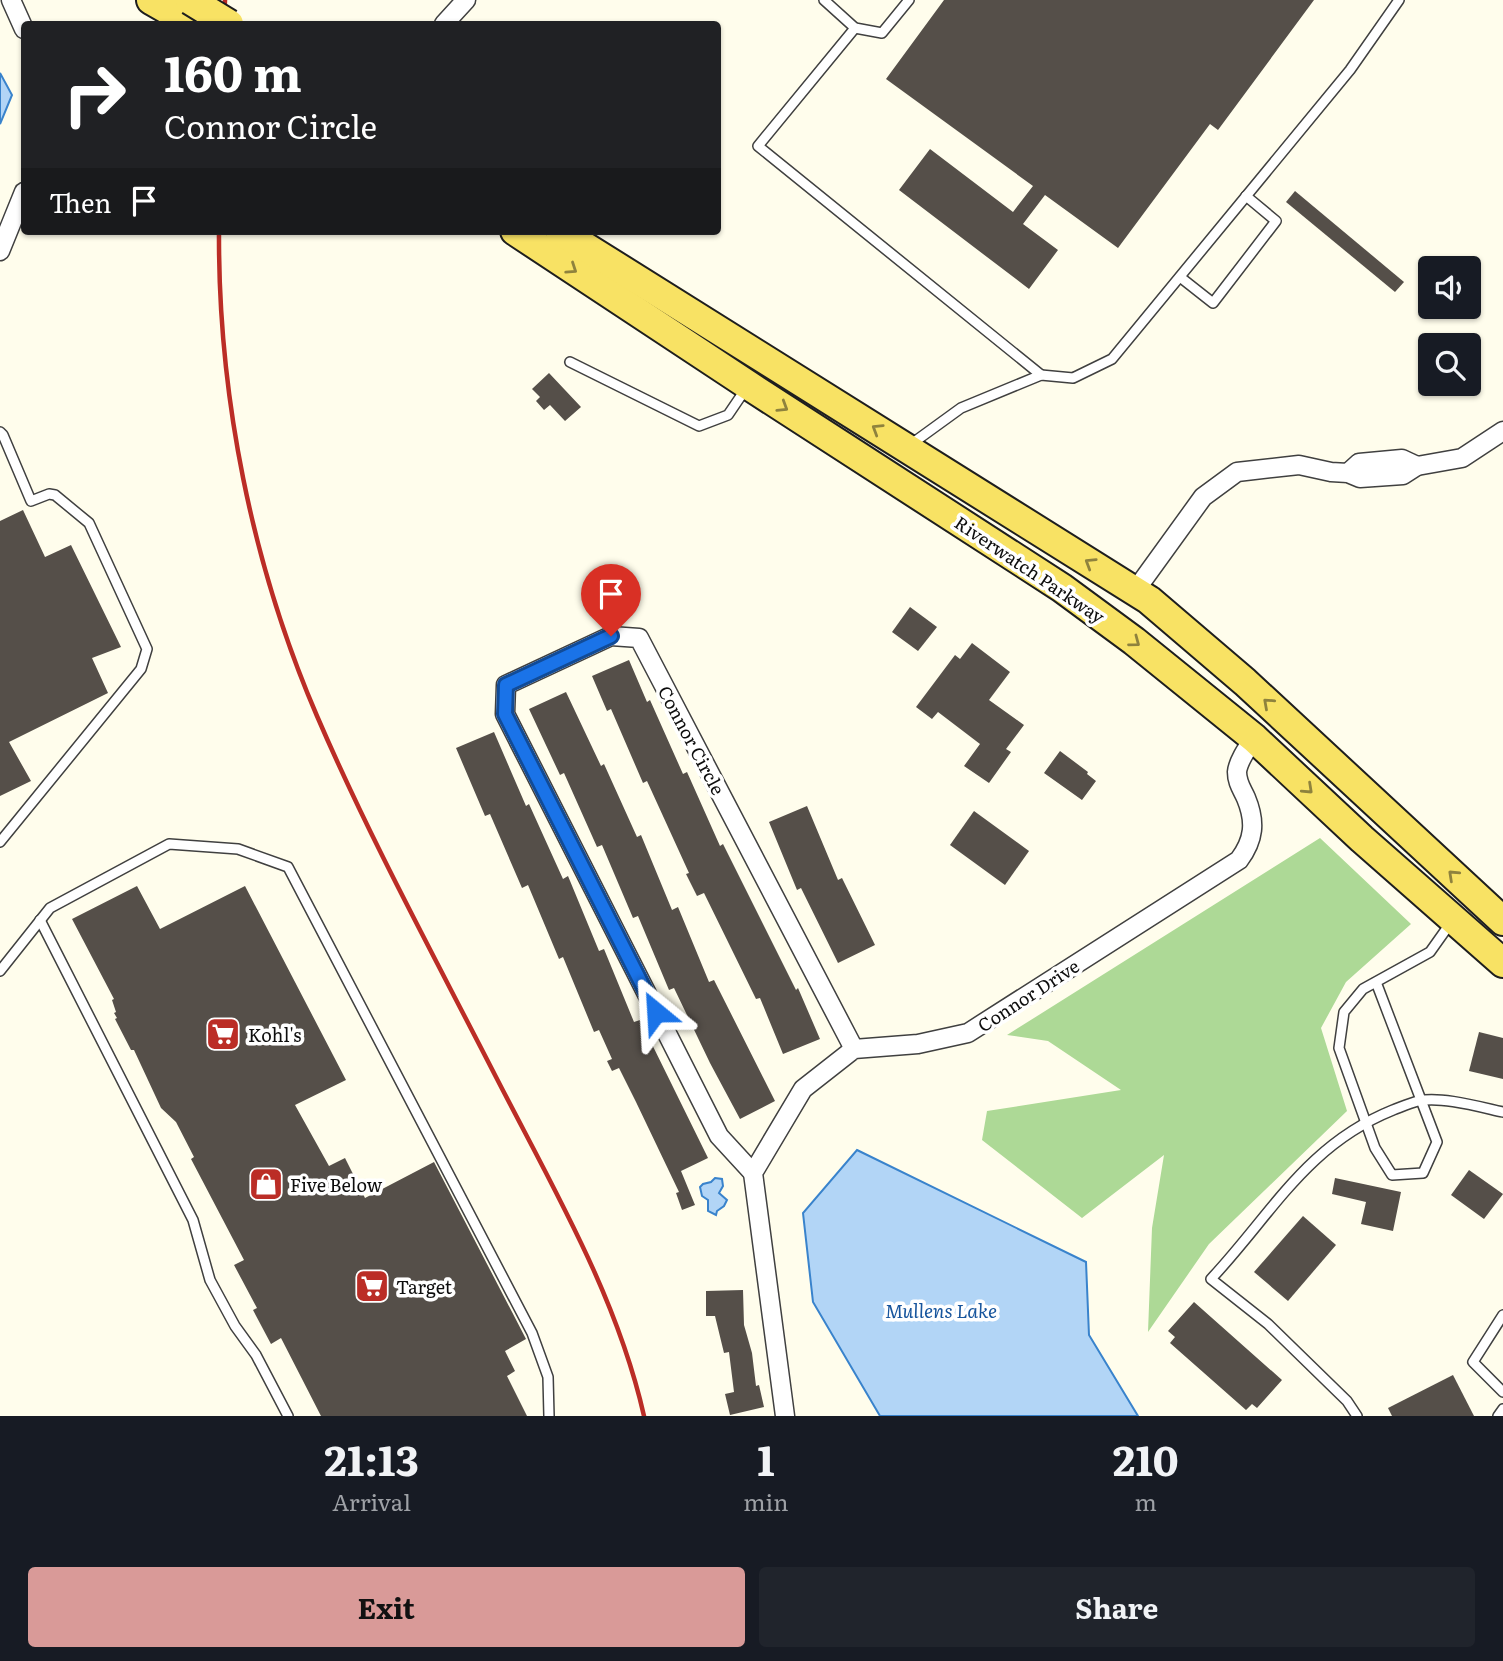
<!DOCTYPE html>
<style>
body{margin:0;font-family:Literata,serif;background:#20242c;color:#f1f3f6;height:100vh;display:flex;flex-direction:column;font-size:26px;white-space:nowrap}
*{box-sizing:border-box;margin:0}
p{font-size:23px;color:#9ea1a6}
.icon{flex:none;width:38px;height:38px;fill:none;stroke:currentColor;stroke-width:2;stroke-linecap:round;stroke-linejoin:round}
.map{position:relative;height:1416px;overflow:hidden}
.drawer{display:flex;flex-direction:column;background:#171b24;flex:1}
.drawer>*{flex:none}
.banner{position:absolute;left:21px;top:21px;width:700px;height:214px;border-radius:7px;box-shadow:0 2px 5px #0004;background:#202124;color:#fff;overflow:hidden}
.tools{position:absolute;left:1418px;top:256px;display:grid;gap:14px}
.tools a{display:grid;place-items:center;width:63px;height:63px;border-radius:7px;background:#171b24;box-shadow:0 2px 5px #0004;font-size:35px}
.pin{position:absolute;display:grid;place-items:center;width:60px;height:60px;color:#fff;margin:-72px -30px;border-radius:50% 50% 50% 0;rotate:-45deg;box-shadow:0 0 7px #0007}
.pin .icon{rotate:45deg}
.me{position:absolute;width:77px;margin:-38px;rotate:333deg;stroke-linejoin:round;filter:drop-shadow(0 0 5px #0008)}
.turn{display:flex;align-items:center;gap:24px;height:147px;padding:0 28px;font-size:32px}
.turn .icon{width:91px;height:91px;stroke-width:2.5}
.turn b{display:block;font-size:49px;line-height:60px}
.then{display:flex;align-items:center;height:66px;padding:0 28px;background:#0003;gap:14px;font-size:26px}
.eta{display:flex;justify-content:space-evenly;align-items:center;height:119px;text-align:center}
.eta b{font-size:42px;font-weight:700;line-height:49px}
.primary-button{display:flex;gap:14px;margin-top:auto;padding:14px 28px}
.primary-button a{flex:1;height:80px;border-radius:7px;background:#d99a98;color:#111;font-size:28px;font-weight:700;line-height:80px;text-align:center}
.primary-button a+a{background:#20242c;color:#f1f3f6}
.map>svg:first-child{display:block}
.forest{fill:#add996}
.water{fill:#b2d5f6;stroke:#3983cc;stroke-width:2}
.building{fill:#554f49}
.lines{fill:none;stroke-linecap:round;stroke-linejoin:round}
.lane-casing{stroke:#404040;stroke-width:12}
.street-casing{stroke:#404040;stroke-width:21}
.primary-casing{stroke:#1e1e1e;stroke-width:32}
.lane{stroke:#fff;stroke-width:9}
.street{stroke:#fff;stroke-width:18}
.primary{stroke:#f8e264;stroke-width:28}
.rail{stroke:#bb2d26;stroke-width:4.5}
.primary-bridge-casing{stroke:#1e1e1e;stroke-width:32;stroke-linecap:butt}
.primary-bridge{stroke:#f8e264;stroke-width:28}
.oneway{stroke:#8e823d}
.route-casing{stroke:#114b97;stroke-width:18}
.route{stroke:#1a73e8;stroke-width:12}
.labels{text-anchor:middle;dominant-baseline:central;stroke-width:7;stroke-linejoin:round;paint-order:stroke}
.street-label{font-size:18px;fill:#0d0d0d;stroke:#fff}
.poi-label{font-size:18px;fill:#0d0d0d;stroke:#fff;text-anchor:start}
.water-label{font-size:19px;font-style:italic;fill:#17559d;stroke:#fff}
</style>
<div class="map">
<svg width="1503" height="1416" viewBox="0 0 1503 1416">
<rect width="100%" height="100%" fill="#fffdec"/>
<polygon class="forest" points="1320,838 1411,924 1346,982 1321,1028 1347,1111 1209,1244 1148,1332 1152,1228 1164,1155 1082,1218 982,1140 987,1111 1121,1090 1048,1041 1007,1035"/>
<g class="water">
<polygon points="0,73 12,95 0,124"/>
<polygon points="857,1150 1086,1262 1089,1335 1138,1416 880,1416 813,1302 803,1213"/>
<polygon points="715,1178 722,1179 723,1186 719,1193 727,1200 724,1206 717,1211 716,1215 708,1211 708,1200 702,1196 700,1187 703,1184 711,1182"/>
</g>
<g class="building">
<polygon points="944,0 1314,0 1218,130 1210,124 1118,248 1045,195 1023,224 1058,250 1029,289 899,190 930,149 1013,212 1033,186 886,79"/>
<polygon points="1295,191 1404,282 1395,292 1286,202"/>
<polygon points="549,373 581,407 565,421 550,405 544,410 536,401 540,397 532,389"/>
<polygon points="23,510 45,557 71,545 121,647 92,658 108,693 9,742 31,781 0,796 0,521"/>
<polygon points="910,607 937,627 918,651 892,632"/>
<polygon points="972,643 1010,672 989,700 1024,725 1006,749 1011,752 989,783 964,766 980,744 938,712 932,719 916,707 955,655 960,659"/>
<polygon points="629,660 647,702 650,700 683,774 687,772 720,846 723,844 796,990 798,988 820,1039 783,1054 760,998 756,999 704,893 697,896 686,874 689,873 647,781 643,783 611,709 607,711 592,676"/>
<polygon points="566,692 601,766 604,764 637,837 641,835 672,910 678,907 709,982 714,980 775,1101 740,1119 710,1063 674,988 669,990 638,916 633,918 602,845 597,847 564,773 560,775 529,709"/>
<polygon points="494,732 526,806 529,804 563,879 568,876 599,951 604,949 634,1022 640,1020 708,1158 681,1171 695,1205 682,1210 676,1193 679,1192 636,1102 619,1068 612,1071 607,1061 612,1059 599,1030 594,1032 563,957 559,959 528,885 522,888 490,814 485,816 456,748"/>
<polygon points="1060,751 1088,772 1087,774 1096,781 1082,800 1044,773"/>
<polygon points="807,806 838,880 842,878 875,945 838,963 801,888 797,890 769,822"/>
<polygon points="974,811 1029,851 1005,885 950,845"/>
<polygon points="137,886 160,929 245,886 346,1080 295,1105 329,1166 345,1158 365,1198 434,1162 526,1339 505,1351 515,1371 507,1376 527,1416 321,1416 281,1338 271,1344 253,1310 257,1308 234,1265 244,1260 191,1159 194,1157 176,1122 161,1108 134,1050 131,1050 115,1019 117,1018 114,1013 116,1012 112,1000 114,999 72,919"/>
<polygon points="1479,1032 1503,1038 1503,1079 1469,1071"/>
<polygon points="1469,1170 1503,1194 1484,1219 1451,1195"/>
<polygon points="1335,1178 1401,1192 1393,1231 1361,1224 1366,1202 1332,1194"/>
<polygon points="1303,1216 1336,1245 1288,1301 1254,1272"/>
<polygon points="743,1290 744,1325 752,1353 756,1386 759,1385 764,1407 730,1415 725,1394 734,1392 729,1352 724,1353 715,1316 706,1316 706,1291"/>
<polygon points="1194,1302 1282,1380 1257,1408 1252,1404 1246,1410 1170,1343 1175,1337 1168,1331"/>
<polygon points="1453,1375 1474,1416 1392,1416 1388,1408"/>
</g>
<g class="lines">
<g class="lane-casing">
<g id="lane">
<polyline points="824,0 855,28 882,33 909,0"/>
<polyline points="855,28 758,146 1041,375"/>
<polyline points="1180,277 1213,303 1276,221 1246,196"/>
<polyline points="570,362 699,426 728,415 747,387"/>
<polyline points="0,432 3,435 31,501 49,494 55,495 89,523 147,649 141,669 0,842"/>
<polyline points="910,445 961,408 1041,375 1073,378 1112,359 1350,70 1399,0"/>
<polyline points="40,920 193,1220 210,1280 235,1326 256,1355 288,1416"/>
<polyline points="0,971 50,908 169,844 238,849 288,867 532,1333 548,1377 549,1416"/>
<polyline points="1376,982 1437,1142 1423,1173 1392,1175 1375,1148 1339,1048 1344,1012 1363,989 1430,952 1452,921"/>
<polyline points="1503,1315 1473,1362 1503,1392"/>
<path d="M1357,1416L1347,1401L1268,1324L1211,1279C1272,1214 1306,1145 1393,1110C1401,1107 1410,1103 1418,1101C1441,1096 1480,1107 1503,1112"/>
<polyline points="1498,1416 1503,1409"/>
</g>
</g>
<g class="street-casing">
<g id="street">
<polyline points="11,0 24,29"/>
<polyline points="444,24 466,0"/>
<polyline points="0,251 24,192"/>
<polyline points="1348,473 1359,463 1402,459 1417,466"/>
<polyline points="1135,591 1203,497 1237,472 1299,465 1331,472 1348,473 1360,478 1403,475 1417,466 1462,458 1503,431"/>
<polyline points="753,1173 719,1136 505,714 506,685 611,636 639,638 854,1049"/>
<path d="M785,1416L753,1173L803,1089L854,1049L918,1044L968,1033L1239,860C1254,840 1256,822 1246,798C1242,789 1237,783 1237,772C1238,761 1248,747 1254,738"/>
</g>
</g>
<g class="primary-casing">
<g id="primary">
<polyline points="151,0 193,24"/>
<polyline points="515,231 748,385 1062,588 1134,641 1254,738 1362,839 1503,963"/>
<polyline points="560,231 1149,600 1245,682 1503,921"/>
</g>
</g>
<use href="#lane" class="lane"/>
<use href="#street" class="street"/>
<use href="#primary" class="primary"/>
<g class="rail">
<polyline points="224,24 225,0"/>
<path d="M219,231C218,396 252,565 317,716C370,839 435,958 496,1077C552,1186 617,1296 644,1416"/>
</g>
<g class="primary-bridge-casing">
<polyline id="primary-bridge" points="190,0 229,24"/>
</g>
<use href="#primary-bridge" class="primary-bridge"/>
</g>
<defs><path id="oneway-chevron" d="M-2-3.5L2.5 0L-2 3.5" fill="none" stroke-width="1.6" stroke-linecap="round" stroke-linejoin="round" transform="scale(1.75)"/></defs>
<g class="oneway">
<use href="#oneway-chevron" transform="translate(572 269) rotate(34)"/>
<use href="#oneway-chevron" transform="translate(783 407) rotate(32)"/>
<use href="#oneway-chevron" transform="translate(877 429) rotate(-148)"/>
<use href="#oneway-chevron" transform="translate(1090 563) rotate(-148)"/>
<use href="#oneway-chevron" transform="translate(1135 642) rotate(37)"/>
<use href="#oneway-chevron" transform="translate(1268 703) rotate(-138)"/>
<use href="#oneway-chevron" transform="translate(1308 789) rotate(43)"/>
<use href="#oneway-chevron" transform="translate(1453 875) rotate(-137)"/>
</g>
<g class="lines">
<g class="route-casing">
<polyline id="route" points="611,636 506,685 505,714 656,1012"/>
</g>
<use href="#route" class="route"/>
</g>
<defs>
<g id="supermarket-square" transform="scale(1.75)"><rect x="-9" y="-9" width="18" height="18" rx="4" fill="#bb2d26" stroke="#fff"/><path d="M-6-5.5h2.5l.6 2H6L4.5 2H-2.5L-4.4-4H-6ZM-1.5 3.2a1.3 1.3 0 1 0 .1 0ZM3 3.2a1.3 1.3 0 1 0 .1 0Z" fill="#fff"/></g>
<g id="shop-square" transform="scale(1.75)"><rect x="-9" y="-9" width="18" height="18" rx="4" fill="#bb2d26" stroke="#fff"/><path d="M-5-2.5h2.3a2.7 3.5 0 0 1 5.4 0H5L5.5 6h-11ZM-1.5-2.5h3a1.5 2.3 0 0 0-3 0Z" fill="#fff"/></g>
</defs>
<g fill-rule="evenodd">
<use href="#supermarket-square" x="223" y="1034"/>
<use href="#shop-square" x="266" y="1184"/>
<use href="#supermarket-square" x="372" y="1286"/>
</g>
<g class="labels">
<g class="street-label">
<text transform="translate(1030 569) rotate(34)">Riverwatch Parkway</text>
<text transform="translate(692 740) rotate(62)">Connor Circle</text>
<text transform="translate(1028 995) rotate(-33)">Connor Drive</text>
</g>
<g class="poi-label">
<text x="248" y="1034">Kohl's</text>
<text x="290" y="1184">Five Below</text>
<text x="396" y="1286">Target</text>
</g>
<g class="water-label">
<text x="941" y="1310">Mullens Lake</text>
</g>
</g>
</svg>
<div class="tools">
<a><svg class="icon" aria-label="sound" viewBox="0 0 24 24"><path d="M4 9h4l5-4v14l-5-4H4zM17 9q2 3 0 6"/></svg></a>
<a><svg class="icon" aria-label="search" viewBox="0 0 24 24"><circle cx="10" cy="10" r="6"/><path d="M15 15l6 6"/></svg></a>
</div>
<div class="pin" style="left:611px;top:636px;background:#d93025"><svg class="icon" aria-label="arrive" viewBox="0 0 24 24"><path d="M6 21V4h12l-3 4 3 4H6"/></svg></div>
<svg class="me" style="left:656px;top:1012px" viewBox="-20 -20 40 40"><path d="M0-17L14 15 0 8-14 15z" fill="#1a73e8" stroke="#fff" stroke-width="4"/></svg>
<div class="banner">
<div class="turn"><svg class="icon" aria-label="right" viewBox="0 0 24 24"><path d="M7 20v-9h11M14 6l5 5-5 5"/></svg><div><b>160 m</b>Connor Circle</div></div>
<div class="then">Then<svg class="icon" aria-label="arrive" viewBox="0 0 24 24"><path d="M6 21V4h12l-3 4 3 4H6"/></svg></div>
</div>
</div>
<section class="drawer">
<div class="eta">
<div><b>21:13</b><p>Arrival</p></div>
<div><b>1</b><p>min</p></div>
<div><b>210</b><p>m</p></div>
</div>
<div class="primary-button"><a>Exit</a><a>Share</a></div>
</section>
